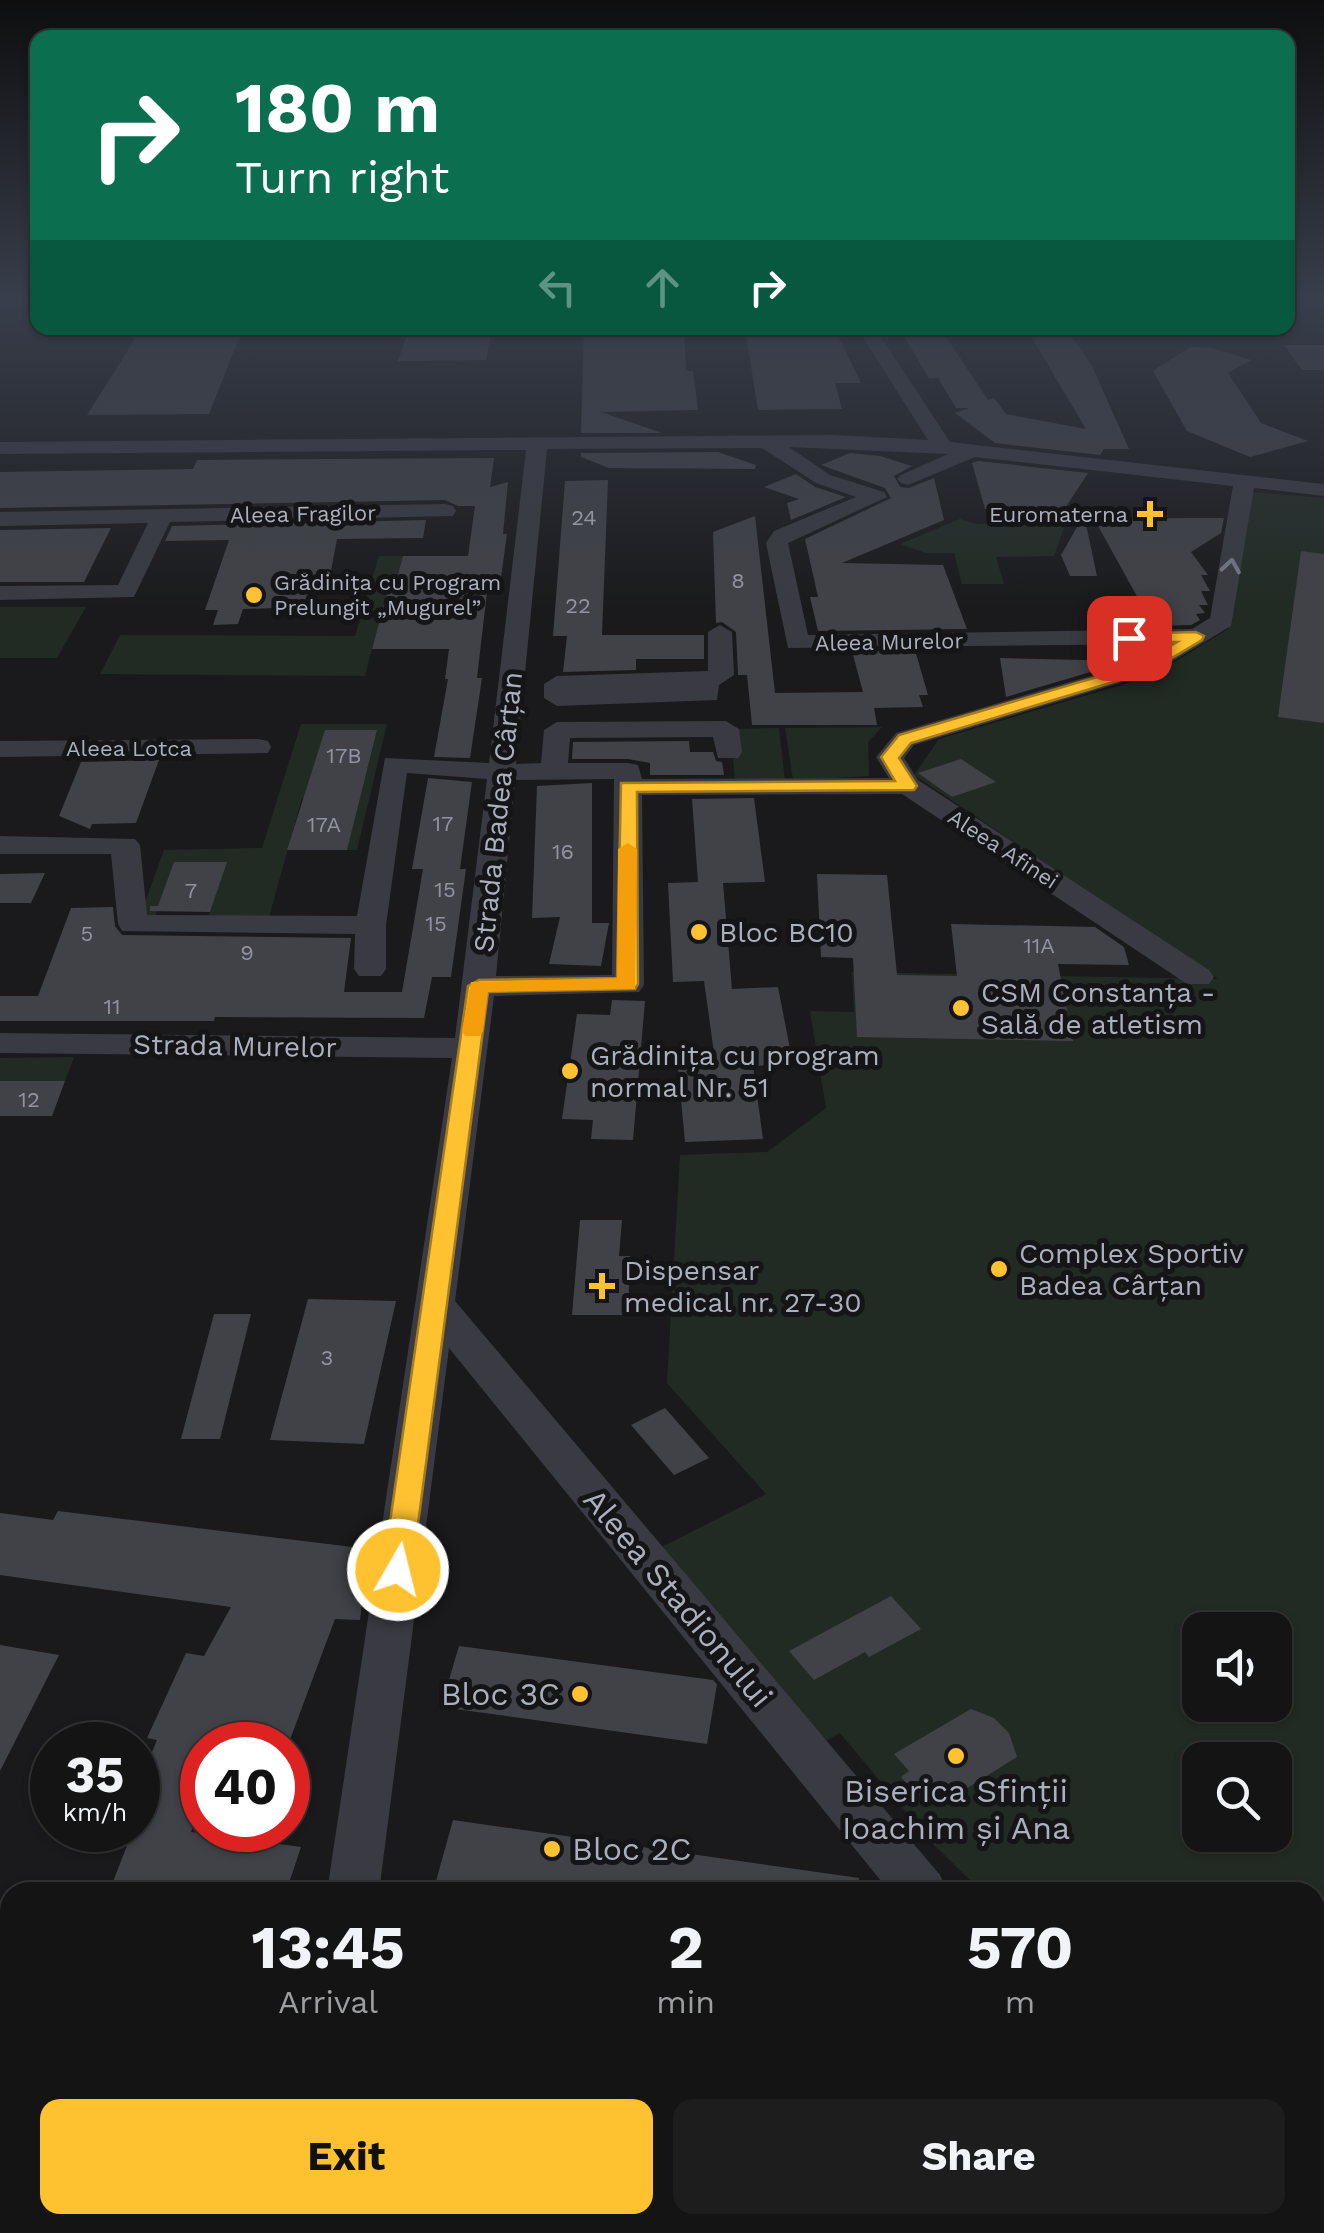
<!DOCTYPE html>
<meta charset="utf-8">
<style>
body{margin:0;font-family:"Work Sans",sans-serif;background:#1d1d1e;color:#f1f3f6;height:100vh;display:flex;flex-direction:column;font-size:38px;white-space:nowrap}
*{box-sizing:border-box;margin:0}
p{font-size:32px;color:#9d9ea0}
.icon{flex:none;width:55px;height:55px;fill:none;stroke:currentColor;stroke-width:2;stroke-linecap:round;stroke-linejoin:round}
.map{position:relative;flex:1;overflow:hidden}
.drawer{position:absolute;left:0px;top:1882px;width:1325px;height:352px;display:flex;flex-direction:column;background:#141415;border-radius:30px 30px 0 0;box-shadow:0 2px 8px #0004,0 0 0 2px #333334}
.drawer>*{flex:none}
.top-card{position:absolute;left:30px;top:30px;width:1265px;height:305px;border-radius:20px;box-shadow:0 2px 8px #0004,0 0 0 2px #333334;background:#0b6e4f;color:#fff;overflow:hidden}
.fabs{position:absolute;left:1182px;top:1612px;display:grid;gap:20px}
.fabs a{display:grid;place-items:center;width:110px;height:110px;border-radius:20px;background:#141415;box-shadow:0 2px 8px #0004,0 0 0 2px #333334;font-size:50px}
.speed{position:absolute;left:30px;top:1722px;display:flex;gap:20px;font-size:50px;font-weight:700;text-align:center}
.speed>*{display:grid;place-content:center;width:130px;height:130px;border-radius:50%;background:#141415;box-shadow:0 2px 8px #0004,0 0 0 2px #333334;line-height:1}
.speed small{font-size:25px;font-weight:400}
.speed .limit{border:15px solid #d22;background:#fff;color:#111}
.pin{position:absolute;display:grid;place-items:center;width:85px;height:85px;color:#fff;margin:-42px;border-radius:20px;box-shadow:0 5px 15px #0006}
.me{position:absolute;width:110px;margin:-55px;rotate:8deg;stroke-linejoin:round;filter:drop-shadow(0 0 8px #0008)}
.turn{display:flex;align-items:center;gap:35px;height:210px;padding:0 40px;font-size:45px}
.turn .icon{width:130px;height:130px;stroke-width:2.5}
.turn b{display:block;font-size:70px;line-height:85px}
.lanes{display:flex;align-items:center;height:95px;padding:0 40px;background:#0003;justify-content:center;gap:50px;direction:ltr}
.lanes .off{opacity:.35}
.eta{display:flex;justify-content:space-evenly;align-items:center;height:170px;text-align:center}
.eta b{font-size:60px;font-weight:700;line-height:70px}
.cta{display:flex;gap:20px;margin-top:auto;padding:20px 40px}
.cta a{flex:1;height:115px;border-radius:20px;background:#fec130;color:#111;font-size:40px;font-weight:700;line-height:115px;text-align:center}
.cta a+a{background:#1d1d1e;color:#f1f3f6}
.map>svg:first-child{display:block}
.green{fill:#212b23;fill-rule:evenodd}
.building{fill:#414247}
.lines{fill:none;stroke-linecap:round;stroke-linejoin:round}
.minor{fill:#3a3b42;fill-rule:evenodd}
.oneway{stroke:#787b86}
.route{fill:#fec130;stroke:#a57d1f;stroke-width:2.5}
.slow{fill:#f59e0b}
.poi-dot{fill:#fec130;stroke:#151517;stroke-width:4}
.labels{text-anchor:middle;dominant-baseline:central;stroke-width:10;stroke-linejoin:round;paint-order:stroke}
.far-street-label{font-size:22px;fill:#abb0bd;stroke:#151517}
.far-poi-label{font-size:22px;fill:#abb0bd;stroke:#151517;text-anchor:end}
.number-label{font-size:22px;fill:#9094a0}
.street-label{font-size:28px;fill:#abb0bd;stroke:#151517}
.poi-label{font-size:28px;fill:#abb0bd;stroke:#151517;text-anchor:start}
.near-street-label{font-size:32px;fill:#abb0bd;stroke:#151517}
.near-poi-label{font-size:32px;fill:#abb0bd;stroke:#151517;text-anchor:end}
</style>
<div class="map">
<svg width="1324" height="2233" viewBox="0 0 1324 2233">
<rect width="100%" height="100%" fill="#1a1a1c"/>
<g class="green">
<path d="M1251,492L1324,498V2029L1315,2026V1892H982L931,1842L840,1733L821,1743L658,1549L766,1494L667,1383L680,1155L767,1152L826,1108L810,1011L854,1012L852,972L1218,979L914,775L939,739L1152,676L1228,629ZM1200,1630H1275V1705H1200ZM1200,1760H1275V1835H1200Z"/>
<polygon points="960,519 976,524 1066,522 1054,556 996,557 1004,584 962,584 954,553 926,553 900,544"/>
<polygon points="379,556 403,556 395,585 388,586 365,676 100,674 120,635 355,636"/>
<polygon points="0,607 86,607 57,658 0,658"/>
<path d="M301,724H387L357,850H347L359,798H302L269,917L208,919L226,862H175L154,919H139L164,850L262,848ZM325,730H377L365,779L311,780Z"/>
<polygon points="882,727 868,742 869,776 793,780 785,728"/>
<polygon points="779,728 785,781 735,782 731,729"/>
<polygon points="74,1057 65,1081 0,1081 0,1058"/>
</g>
<g class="building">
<polygon points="142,328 243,328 209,414 87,415"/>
<polygon points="409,328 492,328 486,360 398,361"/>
<polygon points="584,328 684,328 686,371 693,371 698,410 601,412 662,433 581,433"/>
<polygon points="745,328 834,328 861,383 835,383 842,409 758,410"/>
<polygon points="899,328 940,328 988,400 994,398 1006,414 1086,429 1026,328 1066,328 1092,366 1129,449 1104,449 1100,455 995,443 955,413 969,408 956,408 938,378 929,378"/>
<polygon points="1284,345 1324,345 1324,370 1302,370"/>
<polygon points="1190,347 1212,348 1251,360 1228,373 1261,423 1308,441 1250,457 1187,431 1153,371"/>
<polygon points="718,452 756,465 755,469 609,468 581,457 581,453"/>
<polygon points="850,453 880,456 912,466 894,476 900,487 909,488 934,478 944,520 842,563 943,565 967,629 818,631 810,597 818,597 805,539 891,498 885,488 821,465"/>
<polygon points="494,458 490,487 508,482 503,534 507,534 499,592 487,592 477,678 482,678 470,758 434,757 448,679 445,679 449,649 372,649 389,585 395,585 403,556 468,556 475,506 458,506 445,500 0,508 0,472 193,469 197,460"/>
<polygon points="978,461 1088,473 1058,519 985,509 972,463"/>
<polygon points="796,474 815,487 846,497 791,520 787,503 799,499 764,487"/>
<polygon points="608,480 602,635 704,635 704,659 636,659 636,670 563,672 567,636 553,636 565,481"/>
<polygon points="1084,515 1097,576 1070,576 1061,555"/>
<polygon points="755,516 775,693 863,692 852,651 915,650 928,695 919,695 923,707 874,708 877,725 752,725 747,675 738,675 736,632 722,622 716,623 713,532"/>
<polygon points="1187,518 1224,518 1221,533 1191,552 1208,575 1201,575 1210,591 1201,591 1208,605 1199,605 1205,613 1196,614 1200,620 1191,625 1159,626 1155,618 1149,618 1097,524 1122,527 1124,519"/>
<polygon points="426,520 423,538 337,539 327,592 315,593 312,607 243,609 238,624 213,625 218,610 205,610 229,540 165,541 172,526"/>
<polygon points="111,528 84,582 0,582 0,530"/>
<polygon points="1301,551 1324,554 1324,723 1278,717"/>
<polygon points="1000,658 1128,661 1006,697"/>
<polygon points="325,730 377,730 347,850 287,850"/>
<polygon points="689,741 690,752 713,752 716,761 722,762 724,775 650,775 650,763 628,759 572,759 573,742"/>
<polygon points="961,759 996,782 952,797 918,773"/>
<polygon points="159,760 136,823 92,824 90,829 59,816 81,762"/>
<polygon points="428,778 472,782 460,869 466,869 451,977 432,977 424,1018 215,1017 214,1021 0,1021 0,996 38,996 71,908 113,907 115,926 122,935 351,938 344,992 402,992 423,869 412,869"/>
<polygon points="592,783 592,923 609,923 601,966 549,964 560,917 532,918 537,786"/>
<polygon points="754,798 765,882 723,883 732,989 778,987 793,1064 753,1066 763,1139 685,1142 678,1068 716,1067 704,981 673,982 668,883 698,882 692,799"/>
<polygon points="174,862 227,862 210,912 150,911 150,906 158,906"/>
<polygon points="45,873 31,903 0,903 0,874"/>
<polygon points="817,874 887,875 897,975 957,976 951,924 1095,927 1124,947 1129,965 1058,964 1073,1041 857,1037 853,958 821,957"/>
<polygon points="612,1000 645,1001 633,1140 591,1139 593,1120 562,1119 577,1014 610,1015"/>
<polygon points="0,1081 65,1081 52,1116 0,1116"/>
<polygon points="580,1220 622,1220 619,1256 630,1256 628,1315 572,1315"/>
<polygon points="308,1299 396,1301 364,1444 270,1440"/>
<polygon points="214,1314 251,1314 220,1439 181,1439"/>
<polygon points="665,1408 709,1458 674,1475 631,1425"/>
<polygon points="58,1511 369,1549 360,1620 335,1619 288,1745 202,1745 202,1801 191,1832 301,1847 286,1892 109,1892 133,1830 138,1830 138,1786 157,1740 147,1738 186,1653 204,1656 231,1607 0,1575 0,1513 53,1520"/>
<polygon points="891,1596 921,1629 869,1657 865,1652 814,1680 789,1651"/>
<polygon points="0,1645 59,1655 0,1771"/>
<polygon points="459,1646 713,1680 717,1684 707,1744 441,1707"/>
<polygon points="971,1709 994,1718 1009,1733 1017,1757 940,1805 927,1790 918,1796 901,1777 909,1771 894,1754"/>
<polygon points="453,1820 859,1878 858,1892 433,1892"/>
</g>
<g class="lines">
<g class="minor">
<path d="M857,328H875L950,442L1324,484V496L1254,488L1231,626L1153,673L914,745L904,758L918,780L1209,970L1214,977L1209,984H1187L902,794L642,795L644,985L639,992L494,996L455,1301L940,1875L948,1892H890L449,1348L379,1892H327L452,1058L0,1053V1033L455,1038L487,779L407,773L386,925V969L381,976H359L354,969L355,934L122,931L118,924L111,854H0V836L135,839L140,845L147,915L357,916L385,758L489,763L526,450L0,454V442L833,435L928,440ZM789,447L948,454L901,475L897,479L901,483L908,485L975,457L1233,486L1210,618L1192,629L808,635L788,543L887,497L884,492L830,475ZM762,448L816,483L856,497L774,531L766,543L788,648L1167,644L1135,663L896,733L876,757L889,778L642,779L638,765L628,763H568L570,738L713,737L718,758H738L742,752L739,729L726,721L557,722L544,730L541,763L516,764L547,449ZM614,779L612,975L496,976L515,780Z"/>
<polygon points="445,504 453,506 456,511 453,516 170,522 134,597 0,600 0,586 118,585 148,523 0,526 0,512"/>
<polygon points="720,625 732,632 734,675 719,685 717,700 557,706 544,698 544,684 557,676 708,671 708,632"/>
<polygon points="258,739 268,741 271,747 268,753 0,757 0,741"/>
<polygon points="1315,2042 1324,2044 1324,2100 1315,2096"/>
<polygon points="276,2225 336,2225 335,2233 275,2233"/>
</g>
</g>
<defs><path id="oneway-chevron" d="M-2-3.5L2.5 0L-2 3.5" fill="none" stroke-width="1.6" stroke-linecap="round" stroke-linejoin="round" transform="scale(2.5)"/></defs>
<use class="oneway" href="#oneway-chevron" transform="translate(1231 566) rotate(-81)"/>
<linearGradient id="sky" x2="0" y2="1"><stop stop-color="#0e0e0f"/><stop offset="0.49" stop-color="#383e4b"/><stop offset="1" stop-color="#383e4b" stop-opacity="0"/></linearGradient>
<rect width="1324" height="610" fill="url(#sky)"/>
<polygon class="route" points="1196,632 1204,636 1202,640 1150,671 911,743 899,758 917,786 914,790 637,792 638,984 635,989 488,992 412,1570 408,1578 398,1582 387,1578 383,1570 468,986 479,980 617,978 621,783 895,781 881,757 899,735 1138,665 1177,642 1129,642 1121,638 1124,634"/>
<polygon class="slow" points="628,843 637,849 635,989 488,992 483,1031 480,1036 465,1036 462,1031 471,982 617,978 618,849"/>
<g class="poi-dot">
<path d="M1145 499h10v10h10v10h-10v10h-10v-10h-10v-10h10z"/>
<circle cx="254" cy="595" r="10"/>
<circle cx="699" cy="932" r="10"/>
<circle cx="961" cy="1008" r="10"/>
<circle cx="570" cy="1071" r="10"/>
<circle cx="999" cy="1269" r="10"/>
<path d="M597 1271h10v10h10v10h-10v10h-10v-10h-10v-10h10z"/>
<circle cx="580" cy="1694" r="10"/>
<circle cx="956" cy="1756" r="10"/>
<circle cx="552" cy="1849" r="10"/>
</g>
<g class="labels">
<g class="far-street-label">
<text transform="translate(303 514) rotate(-1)">Aleea Fragilor</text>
<text transform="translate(889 642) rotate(-1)">Aleea Murelor</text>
<text x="129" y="748">Aleea Lotca</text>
<text transform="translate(1003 849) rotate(33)">Aleea Afinei</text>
</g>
<g class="far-poi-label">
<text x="1128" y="514">Euromaterna</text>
<text x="274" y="582" text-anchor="start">Grădinița cu Program<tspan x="274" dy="25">Prelungit „Mugurel”</tspan></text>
</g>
<g class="number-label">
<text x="584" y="517">24</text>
<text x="738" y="580">8</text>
<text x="578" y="605">22</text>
<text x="344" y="755">17B</text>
<text x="443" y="823">17</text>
<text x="324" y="824">17A</text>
<text x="563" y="851">16</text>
<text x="445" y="889">15</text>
<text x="191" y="890">7</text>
<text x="436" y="923">15</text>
<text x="87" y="933">5</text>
<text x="1039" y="945">11A</text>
<text x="247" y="952">9</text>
<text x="112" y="1006">11</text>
<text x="29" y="1099">12</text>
<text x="327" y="1357">3</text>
</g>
<g class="street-label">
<text transform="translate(498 812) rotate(-84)">Strada Badea Cârțan</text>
<text transform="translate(235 1046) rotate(1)">Strada Murelor</text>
</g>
<g class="poi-label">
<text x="719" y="932">Bloc BC10</text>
<text x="981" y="992">CSM Constanța -<tspan x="981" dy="32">Sală de atletism</tspan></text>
<text x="590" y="1055">Grădinița cu program<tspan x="590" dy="32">normal Nr. 51</tspan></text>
<text x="1019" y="1253">Complex Sportiv<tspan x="1019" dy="32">Badea Cârțan</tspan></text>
<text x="624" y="1270">Dispensar<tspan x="624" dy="32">medical nr. 27-30</tspan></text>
</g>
<g class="near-street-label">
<text transform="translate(678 1598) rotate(50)">Aleea Stadionului</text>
</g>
<g class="near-poi-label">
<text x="560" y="1694">Bloc 3C</text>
<text x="956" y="1791" text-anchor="middle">Biserica Sfinții<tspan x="956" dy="37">Ioachim și Ana</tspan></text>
<text x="572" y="1849" text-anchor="start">Bloc 2C</text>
</g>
</g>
</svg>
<div class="fabs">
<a><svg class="icon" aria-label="sound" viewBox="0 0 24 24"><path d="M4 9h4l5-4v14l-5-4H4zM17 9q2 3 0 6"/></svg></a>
<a><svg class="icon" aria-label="search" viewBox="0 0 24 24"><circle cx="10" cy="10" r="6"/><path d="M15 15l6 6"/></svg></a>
</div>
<div class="speed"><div>35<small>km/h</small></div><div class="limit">40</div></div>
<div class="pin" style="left:1129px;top:638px;background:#d93025"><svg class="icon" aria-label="arrive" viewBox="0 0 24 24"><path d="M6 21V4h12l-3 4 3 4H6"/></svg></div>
<svg class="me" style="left:398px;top:1570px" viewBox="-20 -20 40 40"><circle r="17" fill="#fec130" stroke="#fff" stroke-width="3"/><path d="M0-11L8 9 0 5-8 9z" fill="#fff"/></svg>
<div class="top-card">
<div class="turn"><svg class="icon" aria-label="right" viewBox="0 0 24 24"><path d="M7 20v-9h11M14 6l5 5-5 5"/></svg><div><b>180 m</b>Turn right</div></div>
<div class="lanes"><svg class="icon off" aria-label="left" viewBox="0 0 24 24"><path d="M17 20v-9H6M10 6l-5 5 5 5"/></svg><svg class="icon off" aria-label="ahead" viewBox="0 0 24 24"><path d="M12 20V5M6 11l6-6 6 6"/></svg><svg class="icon" aria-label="right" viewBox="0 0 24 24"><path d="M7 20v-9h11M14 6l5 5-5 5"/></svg></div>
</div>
<section class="drawer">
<div class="eta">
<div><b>13:45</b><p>Arrival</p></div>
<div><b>2</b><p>min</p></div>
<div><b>570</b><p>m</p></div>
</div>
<div class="cta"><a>Exit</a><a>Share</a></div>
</section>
</div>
